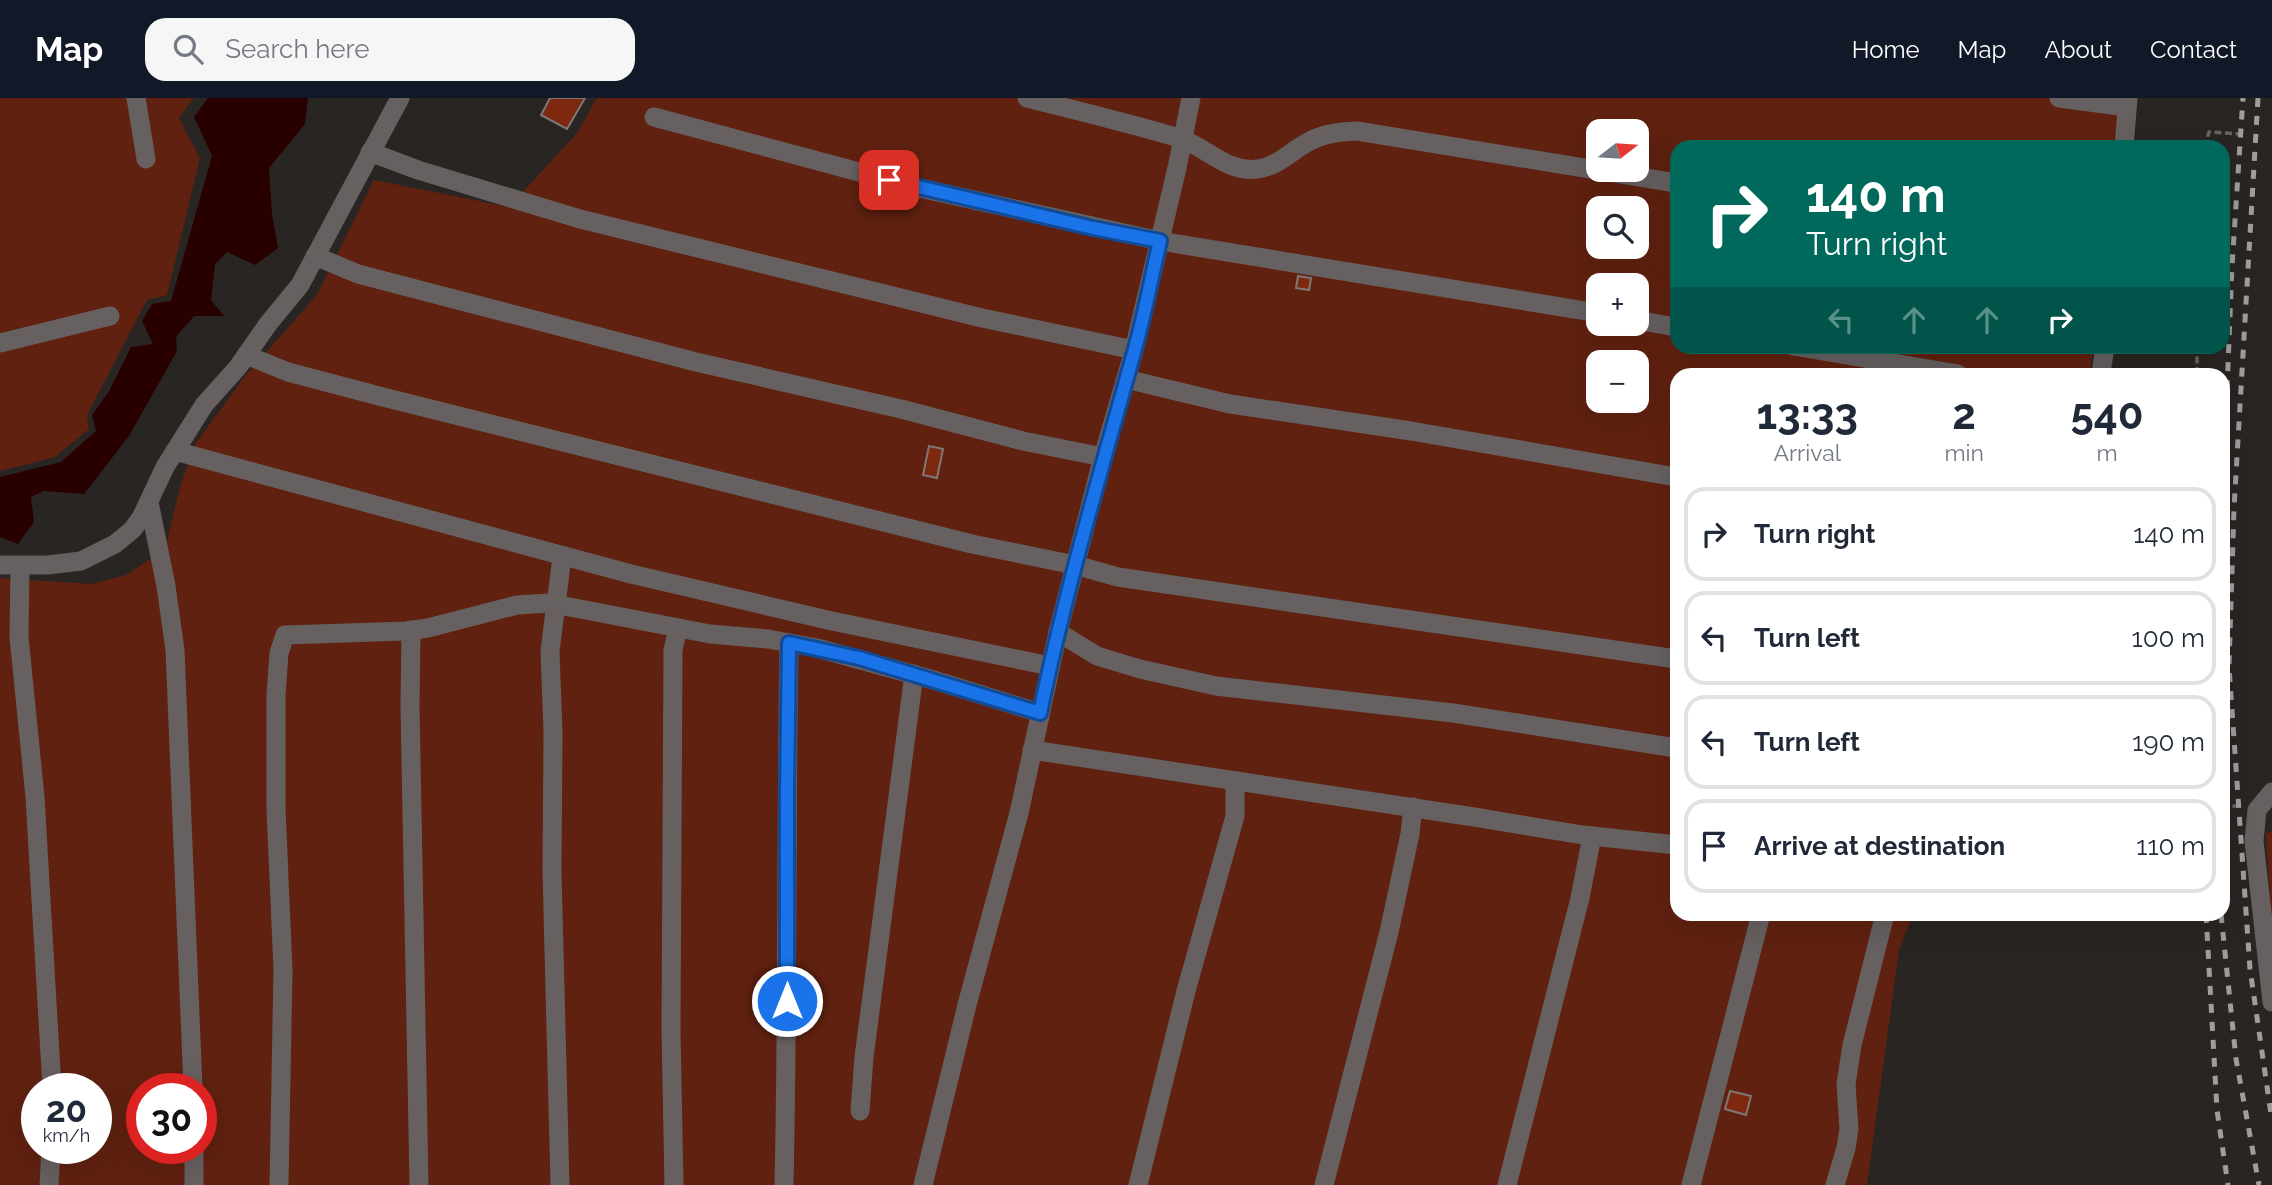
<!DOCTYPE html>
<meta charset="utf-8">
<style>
body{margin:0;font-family:Raleway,sans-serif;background:#f6f6f7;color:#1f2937;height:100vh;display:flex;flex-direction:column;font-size:26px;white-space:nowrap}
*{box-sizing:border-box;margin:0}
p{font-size:23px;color:#747a83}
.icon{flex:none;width:38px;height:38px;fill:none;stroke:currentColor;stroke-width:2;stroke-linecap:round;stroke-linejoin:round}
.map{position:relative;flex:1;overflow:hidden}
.side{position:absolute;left:1670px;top:270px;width:560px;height:553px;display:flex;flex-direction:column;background:#fff;border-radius:21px;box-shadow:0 7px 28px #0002}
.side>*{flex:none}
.hud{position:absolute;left:1670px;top:42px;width:560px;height:214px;border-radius:21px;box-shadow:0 7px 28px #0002;background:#00695c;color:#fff;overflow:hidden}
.needle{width:46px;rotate:73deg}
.controls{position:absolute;left:1586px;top:21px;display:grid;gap:14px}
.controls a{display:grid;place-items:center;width:63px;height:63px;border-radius:14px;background:#fff;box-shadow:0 7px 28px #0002;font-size:35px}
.speed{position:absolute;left:21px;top:975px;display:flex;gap:14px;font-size:35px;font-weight:700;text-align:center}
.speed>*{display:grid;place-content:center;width:91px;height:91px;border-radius:50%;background:#fff;box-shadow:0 7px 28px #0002;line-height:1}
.speed small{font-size:18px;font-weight:400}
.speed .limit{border:10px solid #d22;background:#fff;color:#111}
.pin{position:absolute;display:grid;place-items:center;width:60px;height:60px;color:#fff;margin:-30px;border-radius:14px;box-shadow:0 4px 10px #0006}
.me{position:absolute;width:77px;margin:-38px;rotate:0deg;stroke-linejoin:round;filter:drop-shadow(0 0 5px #0008)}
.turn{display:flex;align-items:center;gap:24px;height:147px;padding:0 21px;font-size:32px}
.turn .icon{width:91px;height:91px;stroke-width:2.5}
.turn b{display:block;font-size:49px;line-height:60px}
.lanes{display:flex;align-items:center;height:66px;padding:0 21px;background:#0003;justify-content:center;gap:35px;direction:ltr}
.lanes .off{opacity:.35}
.eta{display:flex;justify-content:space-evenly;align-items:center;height:119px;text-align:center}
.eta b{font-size:42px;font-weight:700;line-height:49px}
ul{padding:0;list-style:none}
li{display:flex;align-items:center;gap:21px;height:94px;margin:0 14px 10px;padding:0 7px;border:4px solid #e0e1e3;border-radius:21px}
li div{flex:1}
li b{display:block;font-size:26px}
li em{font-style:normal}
header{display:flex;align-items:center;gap:42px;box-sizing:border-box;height:98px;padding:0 35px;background:#111827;color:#fff}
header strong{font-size:33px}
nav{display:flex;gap:38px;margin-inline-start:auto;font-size:24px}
.search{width:490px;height:63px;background:#f6f6f7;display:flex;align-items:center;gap:18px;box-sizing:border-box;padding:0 24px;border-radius:21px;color:#747a83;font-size:26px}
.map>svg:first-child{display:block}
.green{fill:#602110;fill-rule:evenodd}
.water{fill:#290000}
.building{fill:#7e280f;stroke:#7d7876;stroke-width:2}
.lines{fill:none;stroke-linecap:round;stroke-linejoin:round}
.path{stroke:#686563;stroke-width:3.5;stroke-dasharray:7 3.5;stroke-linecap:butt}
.minor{stroke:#666160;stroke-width:19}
.rail{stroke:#a19d9c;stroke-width:5;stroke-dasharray:9 9;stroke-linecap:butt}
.route-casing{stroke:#114b97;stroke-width:18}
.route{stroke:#1a73e8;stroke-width:12}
</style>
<header>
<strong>Map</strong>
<div class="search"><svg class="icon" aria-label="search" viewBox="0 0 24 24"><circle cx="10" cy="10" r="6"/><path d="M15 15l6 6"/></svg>Search here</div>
<nav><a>Home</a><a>Map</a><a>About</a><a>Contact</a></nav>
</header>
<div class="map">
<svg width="2272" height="1087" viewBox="0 0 2272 1087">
<rect width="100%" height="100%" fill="#292523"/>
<g class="green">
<polygon points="0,0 194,0 179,20 200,60 167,197 147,202 87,317 89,331 55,359 0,373"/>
<path d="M597,0H2121L2118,49H1676V248L2094,249L2089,276H1676V816H1913L1899,852L1867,1087H0V480L91,486L126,477L165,451L179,393L193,349L245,278L317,197L374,82L509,109L577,35ZM1598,33H1636V72H1598ZM1598,110H1636V149H1598ZM1598,187H1636V226H1598ZM1598,264H1636V303H1598ZM37,990H96V1050H37ZM142,990H201V1050H142Z"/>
<polygon points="2272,734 2272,828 2266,735"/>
</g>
<polygon class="water" points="208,0 308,0 305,26 269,70 272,116 278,150 255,167 227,154 215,166 211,202 224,218 194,218 176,239 177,253 129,338 84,396 43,393 31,399 34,424 18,446 0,439 0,379 61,364 96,333 92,317 109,293 131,249 153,246 142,223 152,206 171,203 212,58 194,19"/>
<g class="building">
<polygon points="550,0 585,0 567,31 541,17"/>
<polygon points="1298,178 1311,180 1309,192 1296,190"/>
<polygon points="929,348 943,351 937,380 923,377"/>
<polygon points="1730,993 1751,998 1746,1017 1725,1011"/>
</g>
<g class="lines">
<g class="path">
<polyline points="2205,49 2209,34 2241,36"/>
<polyline points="2197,276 2197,248"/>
<polyline points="2222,708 2239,708"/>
</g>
<g class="minor">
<polyline points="136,0 146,61"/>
<path d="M1027,0C1078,13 1129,25 1179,40C1207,49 1226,75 1258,71C1279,68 1292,52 1310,43C1325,35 1340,34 1357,33L1676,85"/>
<polyline points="2059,0 2127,9"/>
<polyline points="654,19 915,89 1160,143 1598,215"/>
<polyline points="2124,49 2128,0"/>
<polyline points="370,54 418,72 580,121 982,220 1134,252"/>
<polyline points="315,158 358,176 696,264 901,311 1023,343 1103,359"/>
<polyline points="1636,222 1676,229"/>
<polyline points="0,245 110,218"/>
<polyline points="1793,248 1958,276"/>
<polyline points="246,257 288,274 379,298 972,446 1075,467 1118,479 1676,561"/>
<polyline points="2101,276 2105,248"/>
<polyline points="1126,281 1230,306 1411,333 1676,379"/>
<polyline points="175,353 631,476 832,523 1050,568"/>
<polyline points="149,404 166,488 175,552 193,990"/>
<polyline points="0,467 48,467 81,463 115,446 132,432 141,420 165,369 204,307 238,269 268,226 300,187 400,0"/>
<polyline points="20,468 19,539 35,699 52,990"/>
<polyline points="411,532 410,608 419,1087"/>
<polyline points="1058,534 1097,558 1140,571 1216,588 1453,615 1676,650"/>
<polyline points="1032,652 1474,719 1583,737 1676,747"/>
<polyline points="2272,694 2257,712 2254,743 2272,904"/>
<polyline points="860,1013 864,959 914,576"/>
<polyline points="194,1050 194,1087"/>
<polyline points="49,1087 51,1050"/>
<polyline points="279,1087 283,872 276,710 276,597 279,555 285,537 406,533 428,530 517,507 549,505 710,536 768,541 817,550 937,583 1040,615"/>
<polyline points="560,1087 552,774 553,634 550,553 562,459"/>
<polyline points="674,1087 671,932 673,552 678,530"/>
<path d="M784,1087C788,906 786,726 789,545"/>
<polyline points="923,1087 968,903 1019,715 1058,534 1103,359 1133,256 1177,70 1191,0"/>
<polyline points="1138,1087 1186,893 1235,718 1235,683"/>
<polyline points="1324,1087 1389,834 1410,736 1413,709"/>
<polyline points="1507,1087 1580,800 1592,738"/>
<polyline points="1691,1087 1761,816"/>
<polyline points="1835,1087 1846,1050 1849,1031 1846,986 1852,947 1885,816"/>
</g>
<g class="rail">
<polyline points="2258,0 2234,410 2229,569 2250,871 2272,1023"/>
<polyline points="2222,417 2232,168 2243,0"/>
<polyline points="2206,816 2217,1012 2228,1087"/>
<polyline points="2221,816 2236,961 2259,1087"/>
</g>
</g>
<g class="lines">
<g class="route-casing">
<path id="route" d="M787,903V694L789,545L859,560L1040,615C1065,495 1100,376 1133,258C1144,220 1151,181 1160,143L1093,130L889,82"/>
</g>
<use href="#route" class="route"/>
</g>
</svg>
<div class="controls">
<a><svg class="needle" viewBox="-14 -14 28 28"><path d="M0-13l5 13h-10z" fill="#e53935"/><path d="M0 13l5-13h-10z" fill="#747a83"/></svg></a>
<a><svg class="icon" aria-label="search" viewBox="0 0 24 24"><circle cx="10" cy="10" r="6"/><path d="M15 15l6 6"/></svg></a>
<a>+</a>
<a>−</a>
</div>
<div class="speed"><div>20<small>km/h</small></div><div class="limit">30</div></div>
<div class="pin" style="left:889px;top:82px;background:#d93025"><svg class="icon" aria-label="arrive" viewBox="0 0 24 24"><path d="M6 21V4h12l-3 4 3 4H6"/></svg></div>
<svg class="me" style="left:787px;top:903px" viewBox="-20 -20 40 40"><circle r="17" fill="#1a73e8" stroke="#fff" stroke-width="3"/><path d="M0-11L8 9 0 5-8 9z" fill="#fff"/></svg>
<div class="hud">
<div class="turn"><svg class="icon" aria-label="right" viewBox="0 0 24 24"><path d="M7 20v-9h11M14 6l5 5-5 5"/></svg><div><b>140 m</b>Turn right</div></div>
<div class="lanes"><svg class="icon off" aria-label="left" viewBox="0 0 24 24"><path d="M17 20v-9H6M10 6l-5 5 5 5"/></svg><svg class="icon off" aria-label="ahead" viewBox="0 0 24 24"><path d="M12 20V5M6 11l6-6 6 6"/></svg><svg class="icon off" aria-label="ahead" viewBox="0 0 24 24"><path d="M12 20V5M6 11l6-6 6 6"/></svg><svg class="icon" aria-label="right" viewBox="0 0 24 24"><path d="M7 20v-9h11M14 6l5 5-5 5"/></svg></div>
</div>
<section class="side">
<div class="eta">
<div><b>13:33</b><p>Arrival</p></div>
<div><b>2</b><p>min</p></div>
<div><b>540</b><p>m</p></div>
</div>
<ul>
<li><svg class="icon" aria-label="right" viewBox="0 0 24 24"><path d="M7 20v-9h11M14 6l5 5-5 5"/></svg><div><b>Turn right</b></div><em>140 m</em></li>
<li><svg class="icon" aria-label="left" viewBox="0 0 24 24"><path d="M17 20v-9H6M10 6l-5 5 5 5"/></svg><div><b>Turn left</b></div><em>100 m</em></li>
<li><svg class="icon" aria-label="left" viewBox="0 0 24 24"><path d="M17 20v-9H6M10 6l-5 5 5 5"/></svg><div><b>Turn left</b></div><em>190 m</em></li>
<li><svg class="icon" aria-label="arrive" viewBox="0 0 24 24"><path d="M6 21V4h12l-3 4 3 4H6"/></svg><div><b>Arrive at destination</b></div><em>110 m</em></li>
</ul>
</section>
</div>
